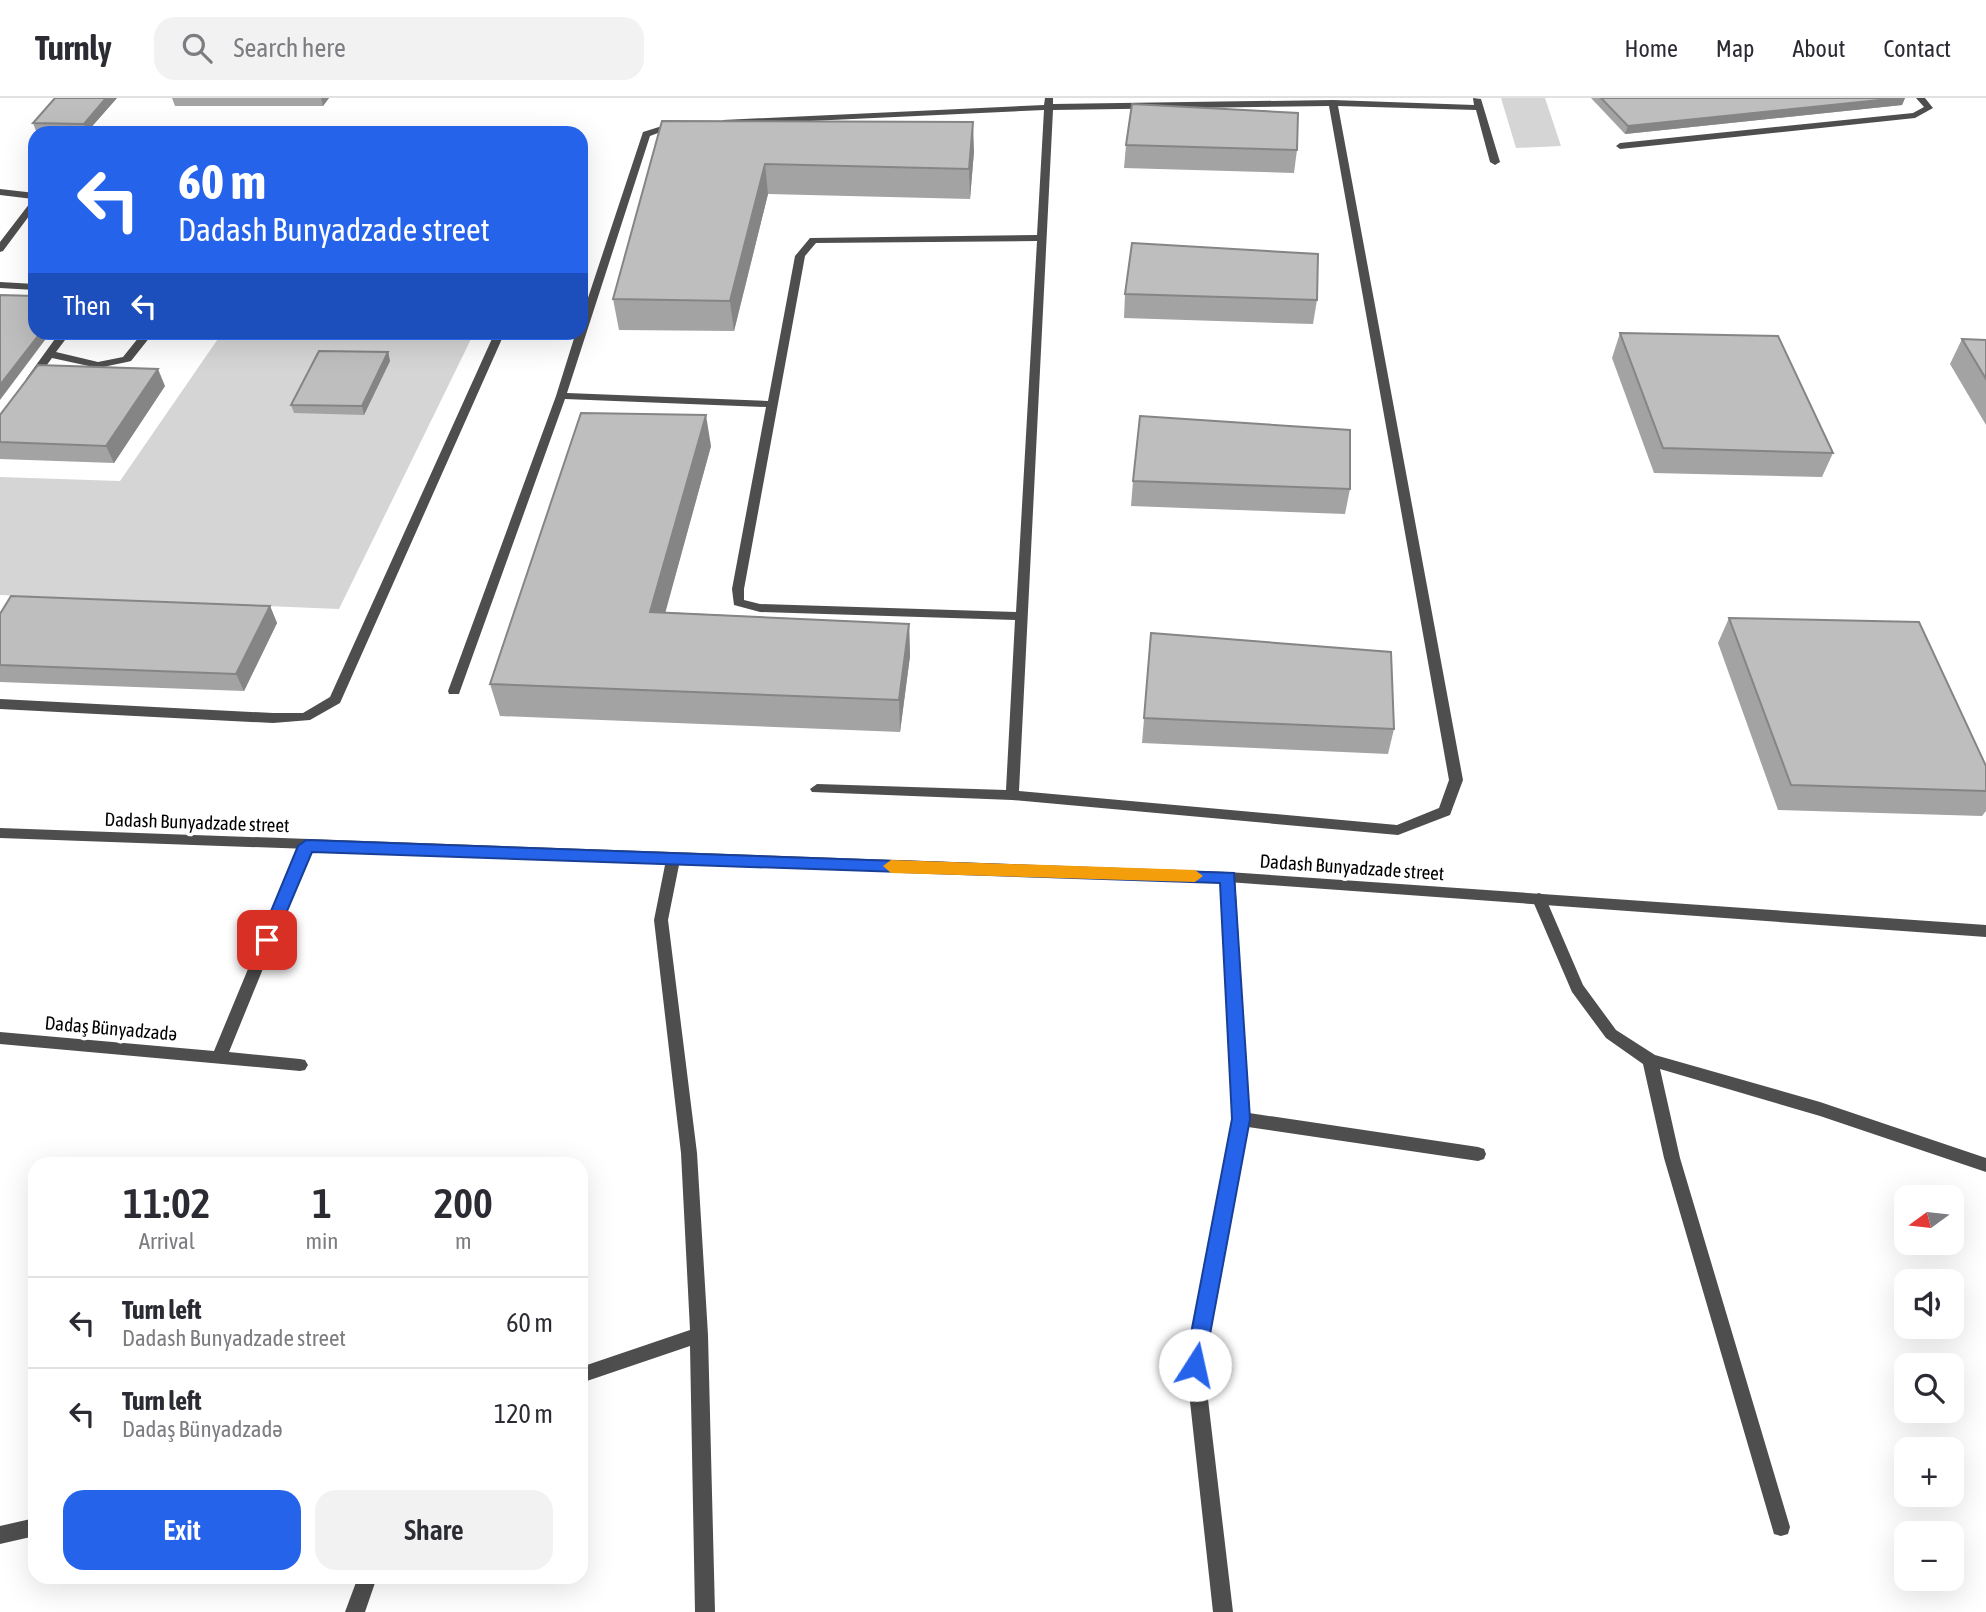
<!DOCTYPE html>
<meta charset="utf-8">
<style>
body{margin:0;font-family:"Asap Condensed",sans-serif;background:#f2f2f3;color:#2b2b33;height:100vh;display:flex;flex-direction:column;font-size:26px;white-space:nowrap}
*{box-sizing:border-box;margin:0}
p{font-size:23px;color:#7c7c81}
.icon{flex:none;width:38px;height:38px;fill:none;stroke:currentColor;stroke-width:2;stroke-linecap:round;stroke-linejoin:round}
.map{position:relative;flex:1;overflow:hidden}
.sheet{position:absolute;left:28px;top:1059px;width:560px;height:427px;display:flex;flex-direction:column;background:#fff;border-radius:21px;box-shadow:0 7px 28px #0002}
.sheet>*{flex:none}
.top-card{position:absolute;left:28px;top:28px;width:560px;height:214px;border-radius:21px;box-shadow:0 7px 28px #0002;background:#2563eb;color:#fff;overflow:hidden}
.needle{width:46px;rotate:255deg}
.controls{position:absolute;left:1894px;top:1087px;display:grid;gap:14px}
.controls a{display:grid;place-items:center;width:70px;height:70px;border-radius:14px;background:#fff;box-shadow:0 7px 28px #0002;font-size:35px}
.pin{position:absolute;display:grid;place-items:center;width:60px;height:60px;color:#fff;margin:-30px;border-radius:14px;box-shadow:0 4px 10px #0006}
.me{position:absolute;width:77px;margin:-38px;rotate:10deg;stroke-linejoin:round;filter:drop-shadow(0 0 5px #0008)}
.turn{display:flex;align-items:center;gap:24px;height:147px;padding:0 35px;font-size:32px}
.turn .icon{width:91px;height:91px;stroke-width:2.5}
.turn b{display:block;font-size:49px;line-height:60px}
.then{display:flex;align-items:center;height:66px;padding:0 35px;background:#0003;gap:14px;font-size:26px}
.eta{display:flex;justify-content:space-evenly;align-items:center;height:119px;text-align:center}
.eta b{font-size:42px;font-weight:600;line-height:49px}
.button{display:flex;gap:14px;margin-top:auto;padding:14px 35px}
.button a{flex:1;height:80px;border-radius:21px;background:#2563eb;color:#fff;font-size:28px;font-weight:600;line-height:80px;text-align:center}
.button a+a{background:#f2f2f3;color:#2b2b33}
ul{padding:0;list-style:none}
li{display:flex;align-items:center;gap:21px;height:91px;padding:0 35px;border-top:2px solid #e1e1e2}
li div{flex:1}
li b{display:block;font-size:26px}
li em{font-style:normal}
header{display:flex;align-items:center;gap:42px;box-sizing:border-box;height:98px;padding:0 35px;background:#fff;border-bottom:2px solid #e1e1e2}
header strong{font-size:33px}
nav{display:flex;gap:38px;margin-inline-start:auto;font-size:24px}
.search{width:490px;height:63px;background:#f2f2f3;display:flex;align-items:center;gap:18px;box-sizing:border-box;padding:0 24px;border-radius:21px;color:#7c7c81;font-size:26px}
.map>svg:first-child{display:block}
.green{fill:#d5d5d5}
.lines{fill:none;stroke-linecap:round;stroke-linejoin:round}
.service{fill:#4e4e4e;fill-rule:evenodd}
.minor{fill:#4e4e4e;fill-rule:evenodd}
.tertiary{fill:#4e4e4e;fill-rule:evenodd}
.wall{fill:#a3a3a3}
.shaded-wall{fill:#858585}
.building{fill:#bebebe;stroke:#858585;stroke-width:2}
.route{fill:#2563eb;stroke:#184099;stroke-width:2}
.slow{fill:#f59e0b}
.labels{text-anchor:middle;dominant-baseline:central;stroke-width:7;stroke-linejoin:round;paint-order:stroke}
.street-label{font-size:19px;fill:#000;stroke:#fff}
</style>
<header>
<strong>Turnly</strong>
<div class="search"><svg class="icon" aria-label="search" viewBox="0 0 24 24"><circle cx="10" cy="10" r="6"/><path d="M15 15l6 6"/></svg>Search here</div>
<nav><a>Home</a><a>Map</a><a>About</a><a>Contact</a></nav>
</header>
<div class="map">
<svg width="1986" height="1514" viewBox="0 0 1986 1514">
<rect width="100%" height="100%" fill="#fff"/>
<g class="green">
<polygon points="1501,0 1545,0 1561,48 1516,50"/>
<polygon points="222,235 474,235 339,511 0,497 0,379 120,383"/>
</g>
<g class="lines">
<g class="service">
<path d="M1045,0H1053V6L1333,2L1474,7L1473,0L1481,1L1500,64L1495,67L1490,64L1476,12L1338,8L1463,682L1450,717L1398,737L1012,702L812,694L810,691L817,686L1006,692L1015,522L760,514L734,507L732,491L766,309L565,301L460,593L459,596H449L448,593L556,298L576,234H581V221L643,34L678,23L682,26L650,38L567,295L768,303L795,158L810,140L1037,137L1044,12L726,27L723,26V22L1044,7ZM1329,8L1449,682L1439,710L1397,727L1019,693L1053,12ZM1037,143L1016,514L760,506L744,502V491L805,158L816,145Z"/>
<polygon points="1916,0 1925,0 1933,10 1915,20 1620,51 1616,48 1620,45 1913,15 1924,9"/>
<polygon points="0,91 35,95 35,110 3,153 0,154 0,144 33,101 0,97"/>
<polygon points="0,184 35,186 35,192 0,190"/>
<polygon points="60,234 71,234 56,254 98,264 123,259 143,234 154,234 131,263 127,264 98,270 52,260 35,283 27,283 26,281"/>
<polygon points="495,234 505,234 340,605 310,622 273,625 0,611 0,601 273,615 303,615 330,599"/>
</g>
<g class="minor">
<polygon points="306,743 313,748 229,954 300,961 305,962 308,967 305,972 300,973 0,946 0,934 214,953 299,748"/>
<polygon points="673,757 678,758 680,762 668,822 697,1055 708,1237 715,1514 695,1514 690,1248 581,1285 581,1269 690,1232 681,1055 654,822 666,762 668,758"/>
<polygon points="1228,774 1233,775 1235,779 1249,1015 1478,1049 1484,1051 1486,1056 1484,1061 1478,1063 1248,1029 1204,1267 1233,1514 1213,1514 1186,1267 1233,1021 1221,779 1223,775"/>
<polygon points="1539,795 1544,797 1546,801 1583,887 1616,932 1655,957 1820,1004 1986,1060 1986,1074 1820,1018 1660,971 1680,1060 1790,1429 1788,1436 1781,1438 1774,1436 1772,1429 1664,1060 1643,966 1606,940 1572,894 1532,801 1534,797"/>
<polygon points="35,1420 35,1438 0,1446 0,1428"/>
<polygon points="358,1479 377,1479 365,1514 345,1514"/>
</g>
<polygon class="tertiary" points="0,730 1228,774 1986,827 1986,839 1228,784 0,740"/>
</g>
<g class="wall">
<polygon points="117,0 87,34 36,33 33,25"/>
<polygon points="172,0 329,0 323,8 175,8"/>
<polygon points="1591,0 1905,0 1902,7 1625,36"/>
<polygon points="662,23 974,53 970,101 768,96 734,233 619,232 613,201"/>
<polygon points="1126,47 1297,52 1294,75 1124,70"/>
<polygon points="1125,196 1317,202 1313,226 1124,220"/>
<polygon points="1620,235 1833,355 1822,379 1654,375 1612,260"/>
<polygon points="1962,241 1986,242 1986,327 1950,266"/>
<polygon points="388,254 390,263 364,317 294,315 291,307"/>
<polygon points="165,288 114,365 0,361 0,317"/>
<polygon points="711,348 665,514 909,526 910,558 900,634 500,618 490,586"/>
<polygon points="1133,383 1350,391 1345,416 1131,408"/>
<polygon points="270,508 277,525 244,593 0,584 0,516"/>
<polygon points="1729,520 1986,668 1986,713 1982,718 1778,712 1718,545"/>
<polygon points="1151,535 1394,631 1388,656 1142,645"/>
</g>
<g class="shaded-wall">
<polygon points="106,0 117,0 87,34 84,26"/>
<polygon points="321,0 329,0 323,8"/>
<polygon points="1899,0 1905,0 1902,7 1625,36 1628,28"/>
<polygon points="973,24 974,53 970,101 969,71"/>
<polygon points="765,66 768,96 734,233 730,203"/>
<polygon points="41,234 51,234 0,302 0,287"/>
<polygon points="388,254 390,263 364,317 362,308"/>
<polygon points="158,271 165,288 114,365 106,348"/>
<polygon points="706,317 711,348 657,545 650,514"/>
<polygon points="270,508 277,525 244,593 236,576"/>
<polygon points="909,526 910,558 900,634 899,602"/>
</g>
<g class="building">
<polygon points="55,0 106,0 84,26 33,25"/>
<polygon points="1601,0 1899,0 1628,28"/>
<polygon points="1132,6 1298,15 1297,52 1126,47"/>
<polygon points="662,23 973,24 969,71 765,66 730,203 613,201"/>
<polygon points="1132,145 1318,156 1317,202 1125,196"/>
<polygon points="0,197 35,198 35,234 41,234 0,287"/>
<polygon points="1620,235 1778,238 1833,355 1663,350"/>
<polygon points="1962,241 1986,242 1986,281"/>
<polygon points="319,253 388,254 362,308 291,307"/>
<polygon points="38,267 158,271 106,348 0,344 0,317"/>
<polygon points="581,315 706,317 650,514 909,526 899,602 490,586"/>
<polygon points="1140,318 1350,332 1350,391 1133,383"/>
<polygon points="11,498 270,508 236,576 0,567 0,516"/>
<polygon points="1729,520 1919,524 1986,668 1986,693 1791,687"/>
<polygon points="1151,535 1391,554 1394,631 1144,620"/>
</g>
<polygon class="route" points="306,742 1234,775 1250,1021 1203,1274 1195,1276 1188,1274 1185,1267 1232,1021 1220,785 312,754 273,846 262,846 259,842 298,748"/>
<polygon class="slow" points="891,762 1195,772 1203,778 1195,784 891,775 883,768"/>
<g class="labels">
<g class="street-label">
<text transform="translate(197 724) rotate(2)">Dadash Bunyadzade street</text>
<text transform="translate(1352 769) rotate(4)">Dadash Bunyadzade street</text>
<text transform="translate(111 930) rotate(5)">Dadaş Bünyadzadə</text>
</g>
</g>
</svg>
<div class="controls">
<a><svg class="needle" viewBox="-14 -14 28 28"><path d="M0-13l5 13h-10z" fill="#e53935"/><path d="M0 13l5-13h-10z" fill="#7c7c81"/></svg></a>
<a><svg class="icon" aria-label="sound" viewBox="0 0 24 24"><path d="M4 9h4l5-4v14l-5-4H4zM17 9q2 3 0 6"/></svg></a>
<a><svg class="icon" aria-label="search" viewBox="0 0 24 24"><circle cx="10" cy="10" r="6"/><path d="M15 15l6 6"/></svg></a>
<a>+</a>
<a>−</a>
</div>
<div class="pin" style="left:267px;top:842px;background:#d93025"><svg class="icon" aria-label="arrive" viewBox="0 0 24 24"><path d="M6 21V4h12l-3 4 3 4H6"/></svg></div>
<svg class="me" style="left:1195px;top:1267px" viewBox="-20 -20 40 40"><circle r="19" fill="#fff"/><path d="M0-13L10 11 0 6-10 11z" fill="#2563eb"/></svg>
<div class="top-card">
<div class="turn"><svg class="icon" aria-label="left" viewBox="0 0 24 24"><path d="M17 20v-9H6M10 6l-5 5 5 5"/></svg><div><b>60 m</b>Dadash Bunyadzade street</div></div>
<div class="then">Then<svg class="icon" aria-label="left" viewBox="0 0 24 24"><path d="M17 20v-9H6M10 6l-5 5 5 5"/></svg></div>
</div>
<section class="sheet">
<div class="eta">
<div><b>11:02</b><p>Arrival</p></div>
<div><b>1</b><p>min</p></div>
<div><b>200</b><p>m</p></div>
</div>
<ul>
<li><svg class="icon" aria-label="left" viewBox="0 0 24 24"><path d="M17 20v-9H6M10 6l-5 5 5 5"/></svg><div><b>Turn left</b><p>Dadash Bunyadzade street</p></div><em>60 m</em></li>
<li><svg class="icon" aria-label="left" viewBox="0 0 24 24"><path d="M17 20v-9H6M10 6l-5 5 5 5"/></svg><div><b>Turn left</b><p>Dadaş Bünyadzadə</p></div><em>120 m</em></li>
</ul>
<div class="button"><a>Exit</a><a>Share</a></div>
</section>
</div>
